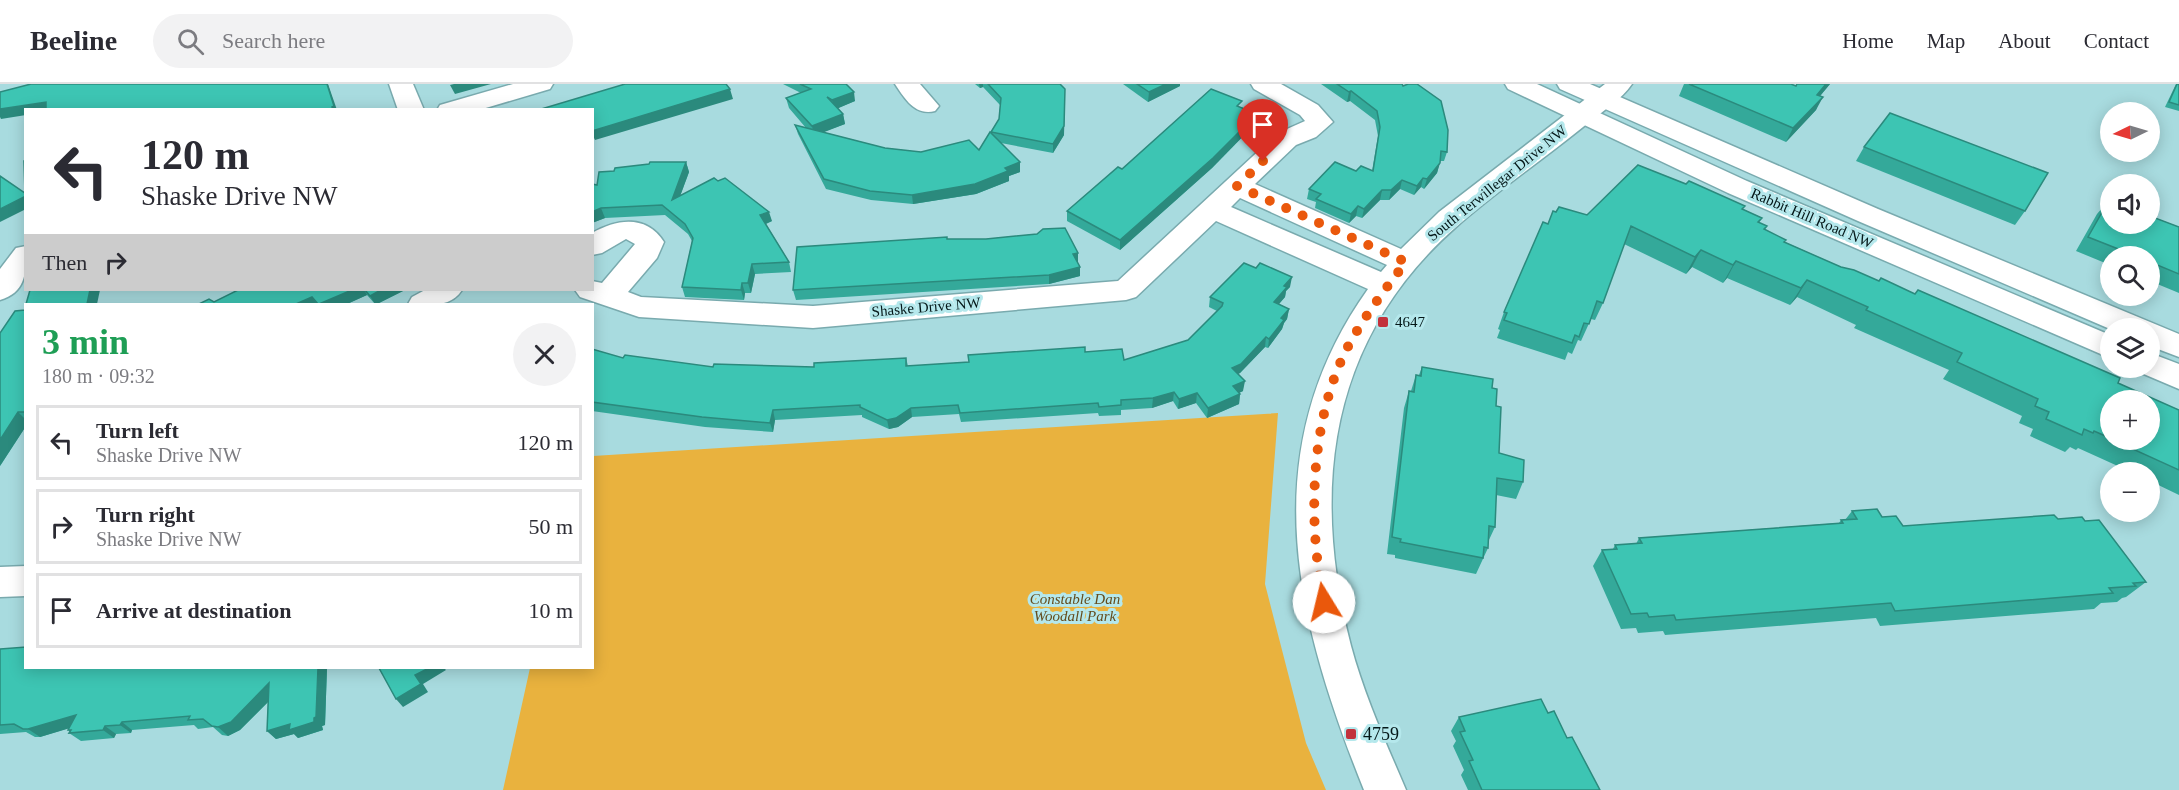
<!DOCTYPE html>
<meta charset="utf-8">
<style>
body{margin:0;font-family:Georgia,serif;background:#f2f2f3;color:#2b2b33;height:100vh;display:flex;flex-direction:column;font-size:22px;white-space:nowrap}
*{box-sizing:border-box;margin:0}
p{font-size:20px;color:#7c7c81}
.icon{flex:none;width:33px;height:33px;fill:none;stroke:currentColor;stroke-width:2;stroke-linecap:round;stroke-linejoin:round}
.map{position:relative;flex:1;overflow:hidden}
.drawer{position:absolute;left:24px;top:219px;width:570px;height:366px;display:flex;flex-direction:column;background:#fff;border-radius:0px;box-shadow:0 3px 15px #0003}
.drawer>*{flex:none}
.guide{position:absolute;left:24px;top:24px;width:570px;height:183px;border-radius:0px;box-shadow:0 3px 15px #0003;background:#fff;color:#2b2b33;overflow:hidden}
.needle{width:39px;rotate:265deg}
.fabs{position:absolute;left:2100px;top:18px;display:grid;gap:12px}
.fabs a{display:grid;place-items:center;width:60px;height:60px;border-radius:50%;background:#fff;box-shadow:0 3px 15px #0003;font-size:30px}
.pin{position:absolute;display:grid;place-items:center;width:51px;height:51px;color:#fff;margin:-62px -26px;border-radius:50% 50% 50% 0;rotate:-45deg;box-shadow:0 0 6px #0007}
.pin .icon{rotate:45deg}
.me{position:absolute;width:66px;margin:-33px;rotate:351deg;stroke-linejoin:round;filter:drop-shadow(0 0 4px #0008)}
.turn{display:flex;align-items:center;gap:21px;height:126px;padding:0 18px;font-size:27px}
.turn .icon{width:78px;height:78px;stroke-width:2.5}
.turn b{display:block;font-size:42px;line-height:51px}
.then{display:flex;align-items:center;height:57px;padding:0 18px;background:#0003;gap:12px;font-size:22px}
.round{display:grid;place-items:center;flex:none;width:63px;height:63px;border-radius:32px;background:#f2f2f3}
.overview{display:flex;align-items:center;justify-content:space-between;height:102px;padding:0 18px}
h1{font-size:36px;font-weight:700;line-height:45px;color:#1e9e55}
ul{padding:0;list-style:none}
li{display:flex;align-items:center;gap:18px;height:75px;margin:0 12px 9px;padding:0 6px;border:3px solid #e1e1e2;border-radius:0px}
li div{flex:1}
li b{display:block;font-size:22px}
li em{font-style:normal}
header{display:flex;align-items:center;gap:36px;box-sizing:border-box;height:84px;padding:0 30px;background:#fff;border-bottom:2px solid #e1e1e2}
header strong{font-size:28px}
nav{display:flex;gap:33px;margin-inline-start:auto;font-size:21px}
.search{width:420px;height:54px;background:#f2f2f3;display:flex;align-items:center;gap:15px;box-sizing:border-box;padding:0 21px;border-radius:33px;color:#7c7c81;font-size:22px}
.map>svg:first-child{display:block}
.green{fill:#e9b23e}
.lines{fill:none;stroke-linecap:round;stroke-linejoin:round}
.minor-casing{stroke:#79aaae;stroke-width:3}
.major-casing{stroke:#79aaae;stroke-width:3}
.minor{fill:#fff;fill-rule:evenodd}
.major{fill:#fff;fill-rule:evenodd}
.wall{fill:#34a99a;fill-rule:evenodd}
.shaded-wall{fill:#2b8a7d}
.building{fill:#3dc5b3;stroke:#2b8a7d;stroke-width:1.5}
.route{stroke:#ea580c;stroke-width:10;stroke-dasharray:0 18}
.poi-dot{fill:#c2323c;stroke:#b5e8ec;stroke-width:2}
.labels{text-anchor:middle;dominant-baseline:central;stroke-width:6;stroke-linejoin:round;paint-order:stroke}
.street-label{font-size:15px;fill:#041718;stroke:#b5e8ec}
.poi-label{font-size:15px;fill:#041718;stroke:#b5e8ec;text-anchor:start}
.park-label{font-size:15px;font-style:italic;fill:#644c1d;stroke:#b5e8ec}
.near-poi-label{font-size:18px;fill:#041718;stroke:#b5e8ec;text-anchor:start}
</style>
<header>
<strong>Beeline</strong>
<div class="search"><svg class="icon" aria-label="search" viewBox="0 0 24 24"><circle cx="10" cy="10" r="6"/><path d="M15 15l6 6"/></svg>Search here</div>
<nav><a>Home</a><a>Map</a><a>About</a><a>Contact</a></nav>
</header>
<div class="map">
<svg width="2179" height="706" viewBox="0 0 2179 706">
<rect width="100%" height="100%" fill="#a8dbdf"/>
<polygon class="green" points="1278,329 1265,500 1306,659 1326,706 503,706 530,584 592,584 593,372"/>
<g class="lines">
<g class="minor-casing">
<g id="minor">
<polygon points="389,0 413,0 424,26 398,26"/>
<polygon points="513,0 553,0 550,5 479,26 437,26 440,21"/>
<path d="M895,0H920L939,22L935,27C915,32 905,15 895,0Z"/>
<path d="M1251,0H1281L1318,21L1333,38L1316,53L1296,61L1255,100L1401,165L1439,128L1605,0H1632C1622,15 1603,27 1588,39C1545,74 1498,106 1456,143C1329,255 1310,404 1351,562C1364,611 1386,659 1406,706H1364C1296,536 1252,368 1368,205L1216,137L1136,213L1126,216L813,244L639,233L580,213L575,206H592V197L602,199L635,160L626,155L602,169L592,171V149C618,134 647,131 664,158L657,174L628,208L641,213L813,222L1118,197L1278,49L1305,37L1300,31L1254,5ZM1240,114L1387,181L1381,188L1231,123Z"/>
<path d="M26,162C26,185 28,208 0,216V185L16,164Z"/>
<path d="M425,206H462C450,225 428,220 408,220L412,213Z"/>
<polygon points="26,482 26,512 0,513 0,483"/>
</g>
</g>
<g class="major-casing">
<g id="major">
<polygon points="1505,0 1537,0 1747,97 2110,251 2110,274 1728,109 1508,5"/>
<polygon points="1557,0 1590,0 1878,125 2179,250 2179,273 2150,262 2150,244 2110,245 1858,137 1560,5"/>
<polygon points="2150,269 2179,280 2179,305 2139,288 2136,284 2150,284"/>
</g>
</g>
<use href="#minor" class="minor"/>
<use href="#major" class="major"/>
</g>
<g class="wall">
<polygon points="783,0 846,0 855,17 838,24 843,30 845,40 823,48 885,64 921,68 979,66 999,35 1000,21 983,3 980,4 975,0 1060,0 1064,51 1053,69 1001,59 1020,88 1009,92 1009,97 976,110 913,120 871,116 826,105 798,50 795,41 806,44 789,24 786,14 801,9"/>
<polygon points="1123,0 1180,0 1180,2 1148,18"/>
<polygon points="1321,0 1402,0 1447,68 1444,77 1440,77 1437,89 1424,105 1421,103 1414,111 1400,105 1389,116 1380,116 1362,134 1356,132 1349,139 1315,124 1316,118 1307,115 1309,105 1356,87 1372,87 1378,52 1375,36 1350,17 1347,18"/>
<polygon points="1684,0 1791,0 1796,2 1797,0 1830,0 1820,12 1816,26 1786,58 1679,12"/>
<polygon points="2176,0 2179,0 2179,27 2165,23"/>
<polygon points="1241,23 1257,30 1256,39 1212,84 1120,166 1067,137 1067,127 1122,85"/>
<polygon points="1864,63 2025,127 2015,141 1856,77"/>
<polygon points="686,78 689,88 680,112 772,137 766,140 789,178 791,188 755,190 751,209 745,209 744,216 685,213 682,203 692,157 688,150 665,131 605,134 592,139 592,100 597,101 614,87"/>
<path d="M1686,100L1745,122L1743,125L1762,134L1759,139L1767,142L1765,146L1785,158L1841,183L2118,299L2179,326V411L2150,397V388H2131L2078,364L2076,366L2070,363L2065,368L2030,352L2033,345L2019,339L2022,332L1943,295L1949,286L1854,244L1856,241L1797,213L1790,221L1727,194L1723,199L1692,183L1686,190L1624,160L1603,219L1595,236L1591,235L1581,257L1578,256L1572,270L1568,268L1565,276L1497,254L1500,246L1498,245L1504,228L1548,140L1556,128L1587,131ZM2110,316L2150,356H2110Z"/>
<polygon points="2109,116 2179,143 2179,209 2150,197 2150,172 2110,172 2110,181 2076,167 2097,130"/>
<polygon points="1037,150 1078,169 1078,178 1077,178 1080,183 1080,192 1049,200 796,216 793,206 947,155 986,155"/>
<polygon points="1290,203 1286,207 1285,213 1279,220 1289,225 1287,235 1284,239 1282,245 1268,264 1265,263 1240,289 1238,290 1243,307 1239,309 1240,310 1239,320 1207,334 1196,319 1178,325 1173,317 1152,324 1121,326 1121,331 1099,332 1098,329 961,338 959,330 912,333 898,343 889,345 862,333 862,331 775,336 773,348 705,343 592,327 592,265 623,274 713,283 814,283 906,274 908,282 969,278 1085,268 1124,276 1188,256 1217,227 1209,223 1210,213"/>
<polygon points="238,206 405,206 377,220 375,220 367,211 347,220 199,220 214,218"/>
<polygon points="26,223 26,342 0,382 25,226"/>
<polygon points="1422,283 1492,304 1496,322 1499,369 1523,398 1516,415 1496,411 1495,443 1488,458 1488,464 1476,490 1395,474 1395,471 1387,470 1404,324 1409,307 1411,307 1416,291 1419,291"/>
<polygon points="1852,427 1882,433 1903,442 2058,435 2085,437 2146,498 2126,513 2122,514 2117,518 2101,519 2094,525 1880,542 1876,534 1665,551 1663,547 1638,549 1636,544 1621,545 1593,482 1602,466 1613,465 1615,461 1636,460 1639,454 1839,439 1841,436 1845,436"/>
<polygon points="0,565 327,584 325,641 322,642 323,646 298,654 294,650 276,655 267,647 268,618 240,646 228,652 222,651 213,643 198,645 194,641 132,646 131,649 116,650 114,654 81,657 69,649 70,648 68,646 69,644 40,653 35,653 26,648 0,650"/>
<polygon points="1548,629 1567,654 1600,706 1468,706 1461,691 1464,686 1453,662 1456,657 1451,647 1459,633"/>
</g>
<g class="shaded-wall">
<polygon points="327,0 328,0 337,26 333,26"/>
<polygon points="454,0 491,0 455,10 450,1"/>
<polygon points="979,0 983,0 983,3 980,4"/>
<polygon points="1166,0 1180,0 1180,2 1148,18 1149,8"/>
<polygon points="1826,0 1830,0 1810,24 1817,11"/>
<polygon points="730,5 733,15 595,56 594,54 592,55 592,44"/>
<polygon points="1351,7 1350,17 1347,18 1349,8"/>
<polygon points="854,8 855,17 834,26 832,16"/>
<polygon points="1823,13 1816,26 1786,58 1793,44"/>
<polygon points="1065,14 1064,51 1053,69 1053,60"/>
<polygon points="46,18 51,26 26,26 26,31 1,35 0,33 0,25"/>
<polygon points="843,30 845,40 814,52 812,42"/>
<polygon points="1257,30 1256,39 1212,84 1120,166 1120,156"/>
<polygon points="686,78 689,88 675,126 672,116"/>
<polygon points="1020,78 1020,88 1009,92 1009,97 976,110 913,120 912,111 1005,84"/>
<polygon points="1440,79 1437,89 1424,105 1427,95"/>
<polygon points="1423,94 1421,103 1414,111 1417,102"/>
<polygon points="1402,96 1400,105 1389,116 1391,106"/>
<polygon points="1382,106 1380,116 1362,134 1364,125"/>
<polygon points="26,112 26,125 0,138 0,125"/>
<polygon points="1358,122 1356,132 1349,139 1351,130"/>
<polygon points="601,124 605,134 592,139 592,128"/>
<polygon points="769,128 772,137 763,141 760,131"/>
<polygon points="1701,166 1692,183 1686,190 1695,173"/>
<polygon points="1078,169 1078,178 1073,180 1073,170"/>
<polygon points="1736,177 1727,194 1723,199 1733,181"/>
<polygon points="752,180 755,190 751,209 748,199"/>
<polygon points="1080,183 1080,192 1049,200 1049,191"/>
<polygon points="1292,193 1290,203 1286,207 1285,213 1272,228 1274,218 1284,202"/>
<polygon points="1807,196 1797,213 1790,221 1801,204"/>
<polygon points="742,199 745,209 744,216 741,206"/>
<polygon points="90,206 100,206 97,220 87,220"/>
<polygon points="352,206 364,206 367,211 347,220 319,220"/>
<polygon points="381,206 405,206 377,220 375,220 370,212"/>
<polygon points="312,213 317,220 296,220"/>
<polygon points="1289,225 1287,235 1284,239 1282,245 1268,264 1269,255 1281,234"/>
<polygon points="1266,253 1265,263 1240,289 1231,293 1232,284"/>
<polygon points="1245,297 1243,307 1232,312 1233,302"/>
<polygon points="1174,308 1173,317 1152,324 1153,314"/>
<polygon points="1197,309 1196,319 1178,325 1179,315"/>
<polygon points="1240,310 1239,320 1207,334 1208,324"/>
<polygon points="911,324 912,333 898,343 889,345 887,336"/>
<polygon points="773,326 775,336 773,348 770,339"/>
<polygon points="18,328 26,336 26,342 0,382 0,356"/>
<polygon points="318,584 327,584 325,641 322,642 323,646 298,654 294,650 276,655 267,647 290,640"/>
<polygon points="429,584 444,584 446,586 423,600 428,608 403,623 396,615 415,591"/>
<polygon points="269,599 278,608 240,646 228,652 218,643"/>
<polygon points="76,631 87,639 40,653 28,645"/>
<polygon points="122,638 132,646 131,649 120,641"/>
<polygon points="105,642 116,650 114,654 103,646"/>
</g>
<g class="building">
<polygon points="31,0 327,0 334,22 332,23 333,26 46,26 46,18 0,25 0,8"/>
<polygon points="625,0 726,0 730,5 592,47 593,44 592,44 592,26 538,26"/>
<polygon points="800,0 846,0 854,8 832,16 827,13 843,30 812,42 786,14 811,5"/>
<polygon points="988,0 1060,0 1065,5 1064,42 1053,60 991,48 999,35 1001,14"/>
<polygon points="1137,0 1166,0 1149,8"/>
<polygon points="1337,0 1402,0 1403,2 1408,0 1417,0 1441,17 1448,46 1447,68 1441,67 1440,79 1427,95 1423,94 1417,102 1402,96 1391,106 1382,106 1364,125 1358,122 1351,130 1316,115 1321,110 1309,105 1335,78 1356,87 1361,82 1373,87 1380,43 1377,27 1351,7 1349,8"/>
<polygon points="1689,0 1791,0 1796,2 1797,0 1826,0 1817,11 1823,13 1793,44"/>
<polygon points="2177,0 2179,0 2179,21 2169,18"/>
<polygon points="1211,5 1242,17 1237,22 1257,30 1213,74 1120,156 1067,127 1118,83 1122,85"/>
<polygon points="1890,29 2048,89 2025,127 1864,63"/>
<polygon points="795,41 885,64 921,68 969,56 979,66 990,48 1020,78 1005,84 1008,87 975,100 912,111 870,107 824,95"/>
<polygon points="24,77 26,77 26,112 0,125 0,92 25,109"/>
<polygon points="650,78 686,78 672,116 714,94 718,97 725,94 769,128 760,131 789,178 752,180 748,199 742,199 741,206 682,203 693,154 685,140 662,121 601,124 592,128 592,100 597,101 599,88 614,87 615,84 649,80"/>
<polygon points="1638,81 1686,100 1689,97 1745,122 1742,125 1762,134 1758,138 1767,142 1764,145 1786,156 1784,158 1841,183 1854,186 1879,197 1881,194 1915,210 1918,206 2120,294 2118,299 2179,326 2179,386 2113,356 2150,356 2150,316 2110,316 2110,354 2094,347 2093,349 2084,345 2082,351 2046,335 2049,328 2035,322 2038,315 1957,278 1962,269 1866,226 1868,223 1807,196 1801,204 1736,177 1733,181 1701,166 1695,173 1631,142 1603,219 1597,217 1589,240 1584,239 1579,253 1575,251 1572,259 1504,236 1507,229 1504,228 1543,138 1548,140 1553,127 1556,128 1559,123 1587,131"/>
<polygon points="2109,116 2110,117 2110,140 2150,140 2150,132 2179,143 2179,190 2150,178 2150,172 2136,172 2088,153"/>
<polygon points="1065,144 1078,169 1073,170 1080,183 1049,191 793,206 797,163 947,153 947,155 986,155 1037,150 1043,145"/>
<polygon points="1244,179 1256,184 1260,179 1292,193 1284,202 1287,203 1274,218 1289,225 1281,234 1284,236 1269,255 1266,253 1241,280 1232,284 1245,297 1233,302 1240,310 1208,324 1197,309 1179,315 1174,308 1153,314 1121,316 1121,321 1099,323 1098,319 960,329 958,321 911,324 896,334 887,336 860,323 860,321 773,326 770,339 702,333 592,318 592,265 623,274 625,271 713,283 714,280 814,283 814,279 906,274 906,282 969,278 968,271 1085,263 1085,268 1122,265 1124,276 1188,256 1222,222 1223,219 1210,213"/>
<polygon points="30,206 90,206 87,220 26,220"/>
<polygon points="238,206 352,206 319,220 318,220 312,213 296,220 199,220 209,215 214,218"/>
<polygon points="365,206 381,206 370,212"/>
<polygon points="26,223 26,328 18,328 0,356 0,249 15,227 25,226"/>
<polygon points="1422,283 1493,295 1492,304 1497,305 1496,322 1501,323 1499,369 1524,376 1523,398 1497,394 1495,443 1489,442 1488,464 1484,463 1483,474 1400,458 1401,455 1392,453 1409,307 1414,308 1416,291 1421,292"/>
<polygon points="1877,425 1882,433 1896,432 1903,442 2054,431 2058,435 2082,433 2085,437 2099,436 2146,498 2133,499 2136,502 2109,504 2113,509 1895,527 1891,519 1676,536 1674,531 1649,533 1647,529 1631,530 1602,466 1617,465 1615,461 1642,459 1639,454 1843,439 1841,436 1857,435 1852,427"/>
<polygon points="26,563 26,584 318,584 316,633 314,634 314,638 289,646 290,640 267,647 269,599 231,638 218,643 212,642 203,635 188,636 190,632 122,638 120,641 105,642 103,646 69,649 71,646 68,646 76,631 28,645 23,645 14,640 0,641 0,565"/>
<polygon points="379,584 429,584 415,591 421,600 396,615"/>
<polygon points="1541,615 1548,629 1554,627 1567,654 1572,653 1600,706 1482,706 1469,677 1473,676 1460,648 1465,647 1459,633"/>
</g>
<g class="lines">
<path class="route" d="M1263,77L1237,102L1406,178C1386,204 1367,229 1351,257C1310,330 1307,437 1324,518"/>
</g>
<g class="poi-dot">
<rect x="1377" y="232" width="12" height="12" rx="3"/>
<rect x="1345" y="644" width="12" height="12" rx="3"/>
</g>
<g class="labels">
<g class="street-label">
<text transform="translate(1497 99) rotate(-39)">South Terwillegar Drive NW</text>
<text transform="translate(1812 134) rotate(23)">Rabbit Hill Road NW</text>
<text transform="translate(926 223) rotate(-5)">Shaske Drive NW</text>
</g>
<g class="poi-label">
<text x="1395" y="238">4647</text>
</g>
<g class="park-label">
<text x="1075" y="515">Constable Dan<tspan x="1075" dy="17">Woodall Park</tspan></text>
</g>
<g class="near-poi-label">
<text x="1363" y="650">4759</text>
</g>
</g>
</svg>
<div class="fabs">
<a><svg class="needle" viewBox="-14 -14 28 28"><path d="M0-13l5 13h-10z" fill="#e53935"/><path d="M0 13l5-13h-10z" fill="#7c7c81"/></svg></a>
<a><svg class="icon" aria-label="sound" viewBox="0 0 24 24"><path d="M4 9h4l5-4v14l-5-4H4zM17 9q2 3 0 6"/></svg></a>
<a><svg class="icon" aria-label="search" viewBox="0 0 24 24"><circle cx="10" cy="10" r="6"/><path d="M15 15l6 6"/></svg></a>
<a><svg class="icon" aria-label="layers" viewBox="0 0 24 24"><path d="M12 4l9 5-9 5-9-5zM3 14l9 5 9-5"/></svg></a>
<a>+</a>
<a>−</a>
</div>
<div class="pin" style="left:1263px;top:77px;background:#d93025"><svg class="icon" aria-label="arrive" viewBox="0 0 24 24"><path d="M6 21V4h12l-3 4 3 4H6"/></svg></div>
<svg class="me" style="left:1324px;top:518px" viewBox="-20 -20 40 40"><circle r="19" fill="#fff"/><path d="M0-13L10 11 0 6-10 11z" fill="#ea580c"/></svg>
<div class="guide">
<div class="turn"><svg class="icon" aria-label="left" viewBox="0 0 24 24"><path d="M17 20v-9H6M10 6l-5 5 5 5"/></svg><div><b>120 m</b>Shaske Drive NW</div></div>
<div class="then">Then<svg class="icon" aria-label="right" viewBox="0 0 24 24"><path d="M7 20v-9h11M14 6l5 5-5 5"/></svg></div>
</div>
<section class="drawer">
<div class="overview"><div><h1>3 min</h1><p>180 m · 09:32</p></div><a class="round"><svg class="icon" aria-label="close" viewBox="0 0 24 24"><path d="M6 6l12 12M18 6L6 18"/></svg></a></div>
<ul>
<li><svg class="icon" aria-label="left" viewBox="0 0 24 24"><path d="M17 20v-9H6M10 6l-5 5 5 5"/></svg><div><b>Turn left</b><p>Shaske Drive NW</p></div><em>120 m</em></li>
<li><svg class="icon" aria-label="right" viewBox="0 0 24 24"><path d="M7 20v-9h11M14 6l5 5-5 5"/></svg><div><b>Turn right</b><p>Shaske Drive NW</p></div><em>50 m</em></li>
<li><svg class="icon" aria-label="arrive" viewBox="0 0 24 24"><path d="M6 21V4h12l-3 4 3 4H6"/></svg><div><b>Arrive at destination</b></div><em>10 m</em></li>
</ul>
</section>
</div>
